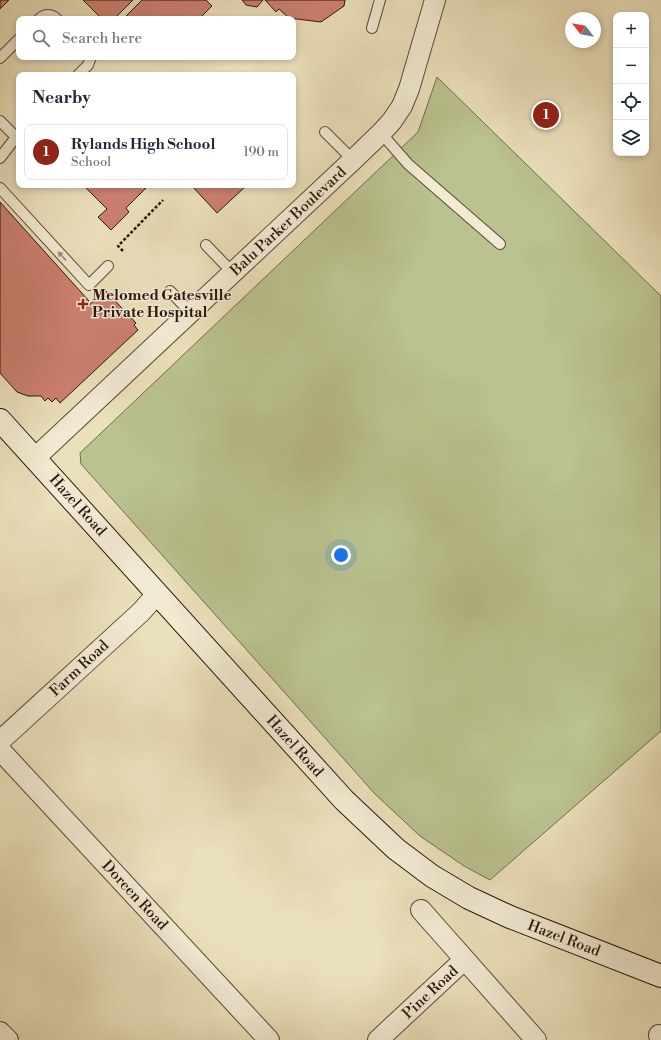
<!DOCTYPE html>
<html lang="en">
<head>
<meta charset="utf-8">
<style>
	body { margin:0; font-family:"Libre Bodoni",serif; background:#f2f2f3; color:#1f2937 }
	.controls { position:absolute; right:12px; top:12px; display:grid; overflow:hidden; border-radius:8px; box-shadow:0 2px 6px #0003 }
	.controls button { width:36px; height:36px; display:grid; place-items:center; padding:0; border:0; border-bottom:1px solid #e0e1e3; background:#fff; color:#1f2937; font:20px sans-serif }
	.compass { position:absolute; left:565px; top:12px; width:36px; height:36px; border-radius:50%; background:#fff; box-shadow:0 2px 6px #0003; rotate:301deg }
	.you { position:absolute; left:341px; top:555px; width:14px; height:14px; margin:-10px; border:3px solid #fff; border-radius:50%; background:#1a73e8; box-shadow:0 0 0 6px #1a73e833 }
	.badge { display:grid; place-items:center; width:26px; height:26px; border-radius:50%; background:#8f2418; color:#fff; font-size:13px; font-weight:700 }
	.pin { position:absolute; translate:-50% -50%; border:2px solid #fff; box-shadow:0 1px 4px #0006 }
	.list { margin:0; padding:0; list-style:none }
	h2 { display:flex; justify-content:space-between; align-items:center; height:52px; margin:0; padding:0 16px; font-size:17px }
	h2 small { font-size:13px; font-weight:400; color:#747a83 }
	.list li { display:grid; grid-template-columns:26px 1fr auto; gap:12px; align-items:center; box-sizing:border-box; height:56px; margin:0 8px 8px; padding:0 8px; border:1px solid #e0e1e3; border-radius:8px }
	.list b { display:block; font-size:15px; white-space:nowrap }
	.list p { margin:0; font-size:13px; white-space:nowrap; color:#747a83 }
	.list em { font-size:13px; font-style:normal; color:#747a83 }
	.icon { flex:none; width:22px; height:22px; fill:none; stroke:currentColor; stroke-width:2; stroke-linecap:round; stroke-linejoin:round }
	.map { position:relative; flex:none; width:661px; height:1040px; overflow:hidden }
	.search { position:absolute; background:#fff; box-shadow:0 2px 6px #0003; left:16px; top:16px; width:280px; height:44px; display:flex; align-items:center; gap:10px; box-sizing:border-box; padding:0 14px; border-radius:8px; color:#747a83; font-size:15px }
	.panel { position:absolute; background:#fff; box-shadow:0 2px 6px #0003; left:16px; top:72px; width:280px; height:116px; border-radius:8px }
	.map>svg:first-child { display:block }
	.green { fill:#bac28f; stroke:#726c4e }
	.building { fill:#cc8071; stroke:#2a170d }
	.lines { fill:none; stroke-linecap:round; stroke-linejoin:round }
	.lane-casing { stroke:#5a4939; stroke-width:12 }
	.street-casing { stroke:#5a4939; stroke-width:22 }
	.secondary-casing { stroke:#2a170d; stroke-width:24 }
	.path { stroke:#2a170d; stroke-width:2.5; stroke-dasharray:3 2; stroke-linecap:butt }
	.lane { stroke:#f2ebd3; stroke-width:10 }
	.street { stroke:#f2ebd3; stroke-width:20 }
	.secondary { stroke:#f2ebd3; stroke-width:22 }
	.oneway { fill:#988c7a }
	.poi-dot { fill:#8f2418; stroke:#f2ebd3; stroke-width:1.5 }
	.labels { text-anchor:middle; stroke-width:3; stroke-linejoin:round; paint-order:stroke }
	.street-label { font-size:15px; fill:#2a170d; stroke:#f2ebd3 }
	.poi-label { font-size:15px; font-weight:bold; fill:#2a170d; stroke:#f2ebd3; text-anchor:start }
</style>
</head>
<body>
<div class="map">
<svg width="661" height="1040" viewBox="0 0 661 1040">
	<rect width="100%" height="100%" fill="#ebe0bc"/>
	<filter id="stains"><feTurbulence type="fractalNoise" baseFrequency=".005" numOctaves="4"/><feColorMatrix values="0 0 0 0 .2 0 0 0 0 .09 0 0 0 0 .02 0 0 0 .5 -.17"/></filter>
	<radialGradient id="worn" r=".72"><stop offset=".6" stop-color="#630" stop-opacity="0"/><stop offset="1" stop-color="#630" stop-opacity=".3"/></radialGradient>
	<path class="green" d="M437 77 661 296V731L490 880 464 866 420 836 375 794 81 464 80 453 418 132Z"/>
	<path class="building" d="M0 0H9L0 9Z
		M83 0H133L114 19H102Z
		M142 0H206L212 6 199 19H127L125 17Z
		M242 0H263L257 7 246 5Z
		M265 0H345L344 6 321 22 289 18 279 9 276 12Z
		M83 185H149L126 208 129 212 111 230 98 217 107 209Z
		M191 185H247L217 213Z
		M0 202 89 301 85 305 87 307 105 290 136 323 134 325 138 330 60 403 56 398 52 402 48 398 45 401 41 396H28L17 392 0 373Z"/>
	<g class="lines">
		<g class="lane-casing">
			<path id="lane" d="M39 19C45 14 51 14 57 19
				M372 28 380 0
				M0 58 19 39
				M78 75 88 65 91 57
				M0 121 16 137 19 134
				M325 132 353 160
				M381 133 408 164 500 244
				M0 158 16 137
				M0 188 89 285 108 266
				M206 245 233 273
				M170 291 190 312"/>
		</g>
		<g class="street-casing">
			<path id="street" d="M35 458 353 160 381 133 392 121 402 106 409 89 435 0
				M0 741 141 612 157 594
				M0 750 269 1040
				M421 910 536 1040
				M0 1032 8 1040
				M659 1035 661 1037
				M378 1040 464 960"/>
		</g>
		<g class="secondary-casing">
			<path id="secondary" d="M0 420 344 800 396 849 432 876 469 898 510 917 661 976"/>
		</g>
		<path class="path" d="M123 251 118 246 163 200"/>
		<use href="#lane" class="lane"/>
		<use href="#street" class="street"/>
		<use href="#secondary" class="secondary"/>
	</g>
	<defs><path id="oneway-solid" d="M-6-.8H1V-3.2L6.5 0L1 3.2V.8H-6Z"/></defs>
	<use class="oneway" href="#oneway-solid" transform="translate(62 256) rotate(-133)"/>
	<path class="poi-dot" d="M81 298h4v4h4v4h-4v4h-4v-4h-4v-4h4z"/>
	<g class="labels">
		<g class="street-label">
			<text transform="translate(288 221) rotate(-43)" y="5">Balu Parker Boulevard</text>
			<text transform="translate(78 505) rotate(48)" y="5">Hazel Road</text>
			<text transform="translate(79 668) rotate(-43)" y="5">Farm Road</text>
			<text transform="translate(295 746) rotate(48)" y="5">Hazel Road</text>
			<text transform="translate(135 895) rotate(47)" y="5">Doreen Road</text>
			<text transform="translate(564 938) rotate(21)" y="5">Hazel Road</text>
			<text transform="translate(430 992) rotate(-43)" y="5">Pine Road</text>
		</g>
		<g class="poi-label">
			<text x="92" y="300">Melomed Gatesville<tspan x="92" dy="17">Private Hospital</tspan></text>
		</g>
	</g>
	<rect width="100%" height="100%" filter="url(#stains)"/>
	<rect width="100%" height="100%" fill="url(#worn)"/>
</svg>
<div class="controls">
<button>+</button>
<button>−</button>
<button><svg class="icon" aria-label="locate" viewBox="0 0 24 24"><circle cx="12" cy="12" r="6"/><path d="M12 2v4M12 18v4M2 12h4M18 12h4"/></svg></button>
<button><svg class="icon" aria-label="layers" viewBox="0 0 24 24"><path d="M12 4l9 5-9 5-9-5zM3 14l9 5 9-5"/></svg></button>
</div>
<svg class="compass" viewBox="-18 -18 36 36"><path d="M0-13l5 13h-10z" fill="#e53935"/><path d="M0 13l5-13h-10z" fill="#747a83"/></svg>
<div class="you"></div>
<div class="pin badge" style="left:546px;top:115px">1</div>
<div class="search"><svg class="icon" aria-label="search" viewBox="0 0 24 24"><circle cx="10" cy="10" r="6"/><path d="M15 15l6 6"/></svg>Search here</div>
<section class="panel">
<h2>Nearby<small></small></h2>
<ul class="list">
<li><span class="badge">1</span><div><b>Rylands High School</b><p>School</p></div><em>190 m</em></li>
</ul>
</section>
</div>
</body>
</html>
